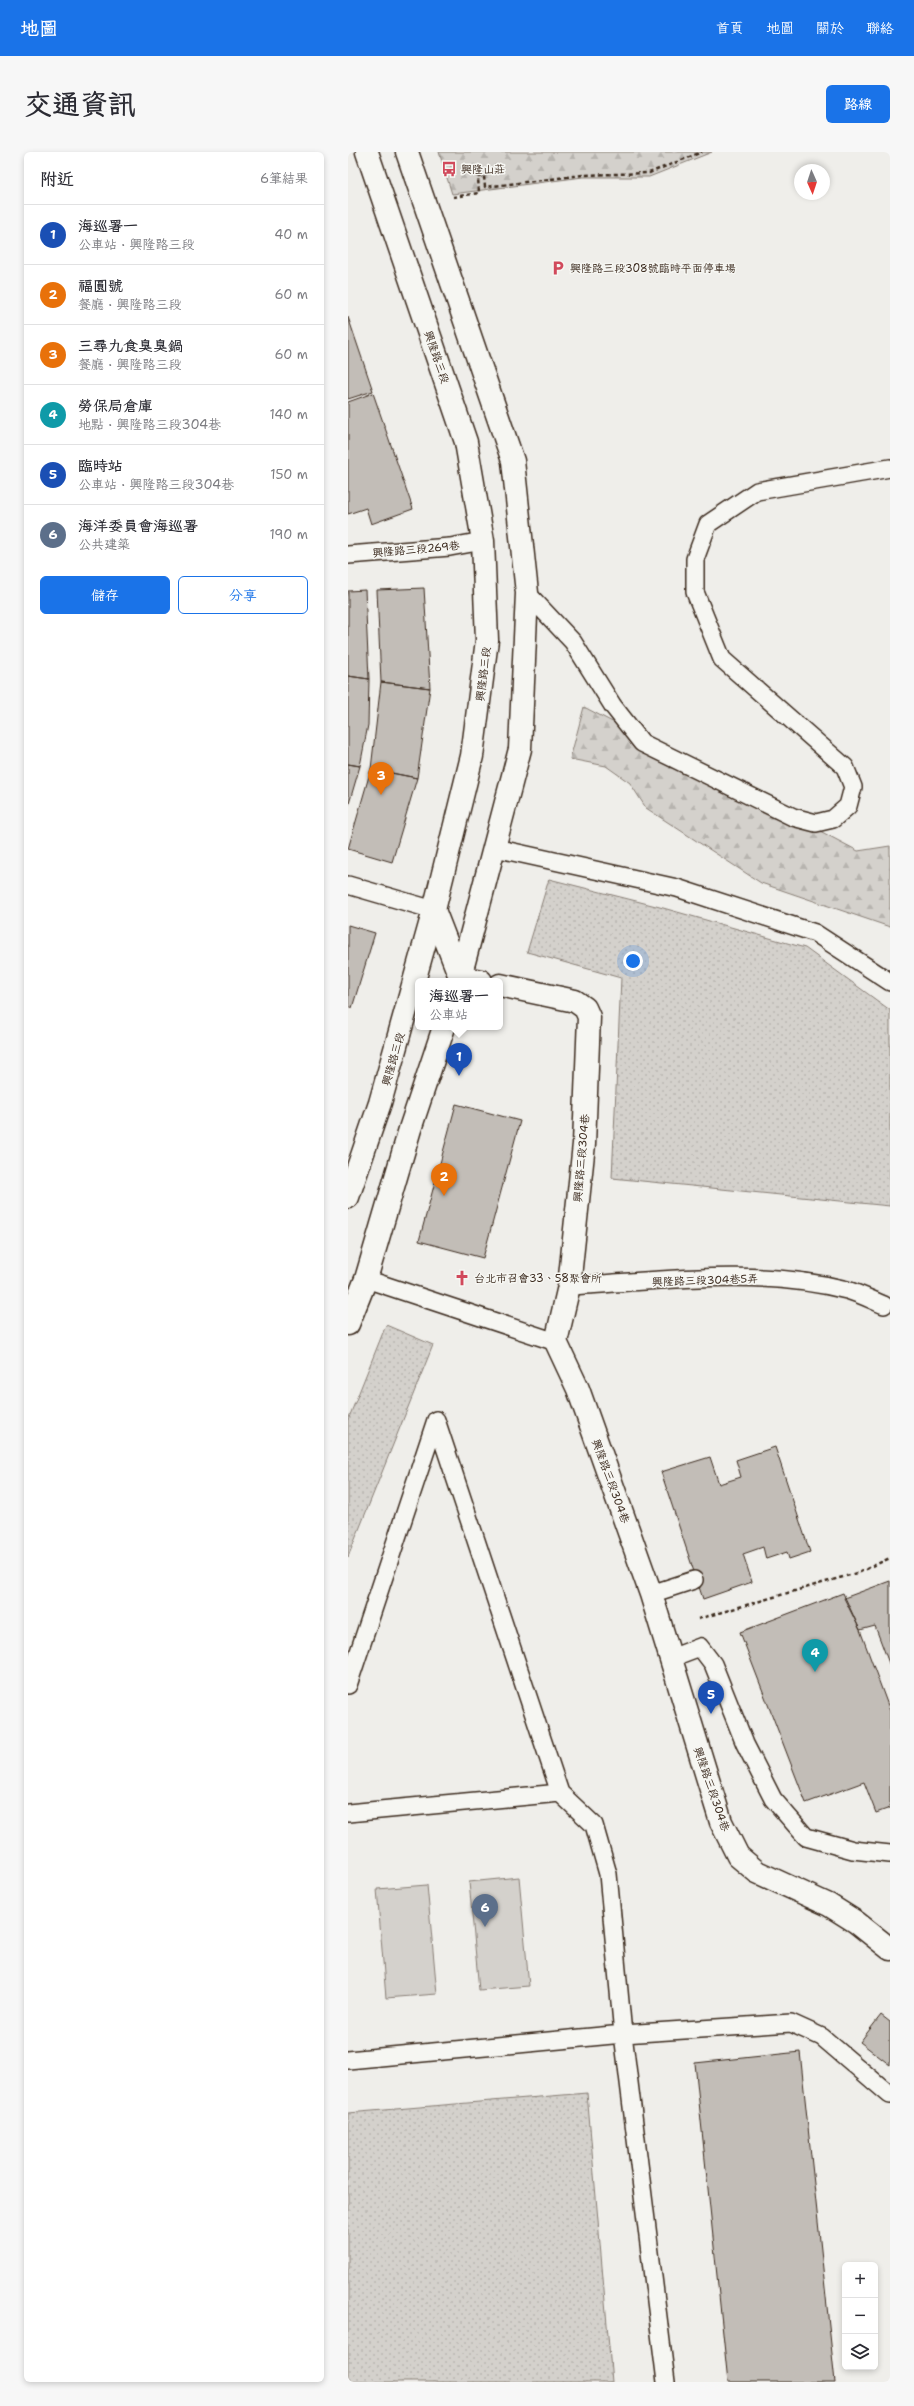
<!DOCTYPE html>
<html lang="zh-TW">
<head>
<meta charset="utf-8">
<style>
	body { margin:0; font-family:"Shantell Sans","LXGW WenKai TC",sans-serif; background:#f7f7f7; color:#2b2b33 }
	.controls { position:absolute; right:12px; bottom:12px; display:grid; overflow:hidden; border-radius:6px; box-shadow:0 2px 6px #0003 }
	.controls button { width:36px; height:36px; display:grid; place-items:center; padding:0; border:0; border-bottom:1px solid #e1e1e2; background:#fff; color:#2b2b33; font:20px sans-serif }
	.compass { position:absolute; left:446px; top:12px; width:36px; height:36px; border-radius:50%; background:#fff; box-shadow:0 2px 6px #0003; rotate:177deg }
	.you { position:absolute; left:285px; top:809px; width:14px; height:14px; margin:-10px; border:3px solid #fff; border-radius:50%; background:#1a73e8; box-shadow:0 0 0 6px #1a73e833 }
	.badge { display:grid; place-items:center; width:26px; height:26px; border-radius:50%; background:#1a73e8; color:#fff; font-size:13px; font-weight:700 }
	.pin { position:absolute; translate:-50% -33px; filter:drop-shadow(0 1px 2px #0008) }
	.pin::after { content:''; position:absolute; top:21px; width:14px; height:12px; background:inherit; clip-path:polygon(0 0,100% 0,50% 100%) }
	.popup { position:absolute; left:67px; top:826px; width:88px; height:52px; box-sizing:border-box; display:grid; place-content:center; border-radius:6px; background:#fff; filter:drop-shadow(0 1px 3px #0005); font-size:13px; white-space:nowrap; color:#7c7c81 }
	.popup b { font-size:15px; color:#2b2b33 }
	.popup::after { content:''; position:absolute; left:50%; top:100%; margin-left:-8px; border:8px solid transparent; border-top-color:#fff }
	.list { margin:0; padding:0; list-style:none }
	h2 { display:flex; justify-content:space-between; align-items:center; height:52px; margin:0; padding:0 16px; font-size:17px }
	h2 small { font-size:13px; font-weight:400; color:#7c7c81 }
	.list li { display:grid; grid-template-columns:26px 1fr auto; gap:12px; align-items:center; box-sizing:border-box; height:60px; padding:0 16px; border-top:1px solid #e1e1e2 }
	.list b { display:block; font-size:15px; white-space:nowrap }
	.list p { margin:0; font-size:13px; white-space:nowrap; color:#7c7c81 }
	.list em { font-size:13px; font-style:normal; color:#7c7c81 }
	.actions { display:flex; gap:8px; padding:12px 16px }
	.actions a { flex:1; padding:9px 0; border:1px solid #1a73e8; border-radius:6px; text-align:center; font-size:14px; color:#1a73e8 }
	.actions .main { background:#1a73e8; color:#fff }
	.icon { flex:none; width:22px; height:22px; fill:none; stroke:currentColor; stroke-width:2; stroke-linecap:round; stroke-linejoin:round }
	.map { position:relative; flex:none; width:542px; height:2230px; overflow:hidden; border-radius:6px }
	header { display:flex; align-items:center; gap:24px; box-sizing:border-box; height:56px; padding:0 20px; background:#1a73e8; color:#fff }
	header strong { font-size:19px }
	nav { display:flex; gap:22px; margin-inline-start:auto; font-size:14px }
	.intro { display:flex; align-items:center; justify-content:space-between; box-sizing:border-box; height:96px; padding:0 24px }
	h1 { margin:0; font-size:28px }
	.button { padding:10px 18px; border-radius:6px; background:#1a73e8; color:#fff; font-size:14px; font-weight:700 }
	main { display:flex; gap:24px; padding:0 24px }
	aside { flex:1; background:#fff; border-radius:6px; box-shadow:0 2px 6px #0003 }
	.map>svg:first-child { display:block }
	.green { fill:url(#green-dots); stroke:#887e75 }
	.forest { fill:url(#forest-firs); stroke:#887e75 }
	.pitch { fill:#d4d1cc; stroke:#887e75 }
	.building { fill:#c2bdb7; stroke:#3b2a1e }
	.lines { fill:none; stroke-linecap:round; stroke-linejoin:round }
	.service-casing { stroke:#3b2a1e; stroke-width:20 }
	.minor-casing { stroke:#3b2a1e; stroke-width:25 }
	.secondary-casing { stroke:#3b2a1e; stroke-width:25 }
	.path { stroke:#3b2a1e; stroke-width:2.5; stroke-dasharray:4 3; stroke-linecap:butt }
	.service { stroke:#f6f6f2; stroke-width:17 }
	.minor { stroke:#f6f6f2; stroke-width:22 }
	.secondary { stroke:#f6f6f2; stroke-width:22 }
	.labels { text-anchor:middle; stroke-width:3; stroke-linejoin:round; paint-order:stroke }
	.poi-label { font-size:11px; fill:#3b2a1e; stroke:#f6f6f2; text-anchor:start }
	.street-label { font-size:11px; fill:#3b2a1e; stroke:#f6f6f2 }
</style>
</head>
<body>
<header>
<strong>地圖</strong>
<nav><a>首頁</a><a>地圖</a><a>關於</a><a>聯絡</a></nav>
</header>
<div class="intro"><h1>交通資訊</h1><a class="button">路線</a></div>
<main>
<aside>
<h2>附近<small>6筆結果</small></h2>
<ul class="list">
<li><span class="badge" style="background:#1a4fb4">1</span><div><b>海巡署一</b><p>公車站 · 興隆路三段</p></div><em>40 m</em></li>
<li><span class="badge" style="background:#e8710a">2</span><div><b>福圓號</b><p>餐廳 · 興隆路三段</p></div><em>60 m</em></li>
<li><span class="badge" style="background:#e8710a">3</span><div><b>三尋九食臭臭鍋</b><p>餐廳 · 興隆路三段</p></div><em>60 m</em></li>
<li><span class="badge" style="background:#0f9aa8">4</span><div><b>勞保局倉庫</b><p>地點 · 興隆路三段304巷</p></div><em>140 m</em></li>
<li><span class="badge" style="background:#1a4fb4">5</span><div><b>臨時站</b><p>公車站 · 興隆路三段304巷</p></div><em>150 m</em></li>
<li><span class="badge" style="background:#5c6f8a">6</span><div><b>海洋委員會海巡署</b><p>公共建築</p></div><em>190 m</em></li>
</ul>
<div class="actions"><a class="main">儲存</a><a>分享</a></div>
</aside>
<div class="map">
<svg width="542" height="2230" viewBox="0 0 542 2230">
	<defs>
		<pattern id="green-dots" width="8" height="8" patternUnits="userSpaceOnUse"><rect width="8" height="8" fill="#d4d1cc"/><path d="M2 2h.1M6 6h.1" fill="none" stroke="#b7b4af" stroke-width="1.8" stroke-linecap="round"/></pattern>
		<pattern id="forest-firs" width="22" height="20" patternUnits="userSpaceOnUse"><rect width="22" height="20" fill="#d4d1cc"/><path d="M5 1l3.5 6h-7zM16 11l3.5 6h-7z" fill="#b7b4af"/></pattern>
	</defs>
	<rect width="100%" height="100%" fill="#efeeea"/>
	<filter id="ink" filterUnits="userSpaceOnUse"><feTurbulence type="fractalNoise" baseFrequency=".025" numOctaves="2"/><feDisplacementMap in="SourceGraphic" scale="8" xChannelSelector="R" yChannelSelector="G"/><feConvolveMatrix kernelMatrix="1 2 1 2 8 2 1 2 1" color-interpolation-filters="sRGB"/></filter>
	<g filter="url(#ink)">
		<path class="green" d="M201 727 308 754 457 796 542 858V1054L264 1026 273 826 179 800Z
			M38 1173 85 1193 0 1405V1268Z
			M239 1941 264 2230H0V1961Z"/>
		<path class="forest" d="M91 0H364L301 25H235L104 42Z
			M236 555 510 699 542 694V775L413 731 298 656 282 631 258 614 222 607Z"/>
		<path class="pitch" d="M171 1725 181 1834 131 1838 121 1730Z
			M79 1733 89 1842 38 1846 29 1737Z"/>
		<path class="building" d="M0 165 25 239 0 247Z
			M25 241 65 357 23 372 18 356 0 362V250Z
			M76 436 82 536 33 530 29 438Z
			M17 438 21 527 0 524V439Z
			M0 524 21 527 20 573 12 614 0 612Z
			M33 530 82 536 69 626 23 617Z
			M0 612 12 614 0 655Z
			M23 617 69 626 44 710 0 697Z
			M0 773 27 781 4 856 0 854Z
			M108 952 172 969 135 1106 71 1089Z
			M427 1295 462 1400 441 1407 439 1400 418 1407 415 1395 395 1402 404 1430 355 1447 313 1320 362 1305 371 1332 393 1325 388 1308Z
			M542 1429V1514L527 1474 512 1478 496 1446Z
			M495 1441 512 1478 542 1559V1656L528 1661 516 1630 458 1651 392 1480Z
			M533 1863 542 1870V1913L512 1890Z
			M452 1900 487 2230H380L347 1911Z"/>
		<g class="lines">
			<g class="service-casing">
				<path id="service" d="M0 403 102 395 135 389
					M179 441 225 490 265 554 294 591 445 665 468 671 485 667 500 654 505 635 497 615 374 507 347 440V407L360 372 409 339 542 316
					M147 696 329 736 467 781 542 830
					M0 733 86 758
					M18 1127 208 1190
					M221 1134C313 1129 409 1115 499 1138 512 1142 524 1148 536 1153
					M88 1268 212 1641 246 1673 260 1722 275 1882 318 2230
					M303 1442 346 1428
					M323 1506 352 1495 365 1512 397 1592 425 1647 458 1685 505 1698 542 1702
					M0 1533 88 1268
					M0 1661 212 1641
					M0 1908 275 1882 443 1871 474 1885 542 1943"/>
			</g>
			<g class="minor-casing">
				<path id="minor" d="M86 758 112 825 133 829
					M152 833 227 849 237 856 241 865 236 992 221 1134 208 1190 230 1237 303 1442 373 1670 390 1704 409 1720 481 1753 508 1770 542 1797"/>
			</g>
			<g class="secondary-casing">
				<path id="secondary" d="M59 0 165 309 179 441 172 597 111 829
					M0 1045 32 951 86 758 124 604 139 488 135 389 118 290 19 0
					M0 1172 18 1127 62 977 96 875"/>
			</g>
			<path class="path" d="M105 45 131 41 130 25 136 24 137 35 235 23 301 21 354 0
				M350 1467 512 1420 542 1406"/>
			<use href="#service" class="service"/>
			<use href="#minor" class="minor"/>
			<use href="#secondary" class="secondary"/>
		</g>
	</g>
	<defs>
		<g id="bus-bare" transform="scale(1.2)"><path d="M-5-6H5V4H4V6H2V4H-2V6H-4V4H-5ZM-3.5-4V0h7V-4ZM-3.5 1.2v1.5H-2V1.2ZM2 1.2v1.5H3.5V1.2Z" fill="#d1495b" stroke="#f6f6f2" stroke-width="2.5" paint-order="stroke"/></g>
		<g id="parking-bare" transform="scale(1.2)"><path d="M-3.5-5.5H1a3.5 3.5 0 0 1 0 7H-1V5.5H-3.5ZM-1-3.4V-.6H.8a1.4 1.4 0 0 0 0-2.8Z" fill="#d1495b" stroke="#f6f6f2" stroke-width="2.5" paint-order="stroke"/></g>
		<g id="church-bare" transform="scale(1.2)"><path d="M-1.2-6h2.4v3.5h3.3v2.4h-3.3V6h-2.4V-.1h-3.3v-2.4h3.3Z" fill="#d1495b" stroke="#f6f6f2" stroke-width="2.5" paint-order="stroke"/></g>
	</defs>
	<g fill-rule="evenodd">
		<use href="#bus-bare" x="101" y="17"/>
		<use href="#parking-bare" x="210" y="116"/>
		<use href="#church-bare" x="114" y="1126"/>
	</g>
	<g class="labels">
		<g class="poi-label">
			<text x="113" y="21">興隆山莊</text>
			<text x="222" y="120">興隆路三段308號臨時平面停車場</text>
			<text x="126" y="1130">台北市召會33、58聚會所</text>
		</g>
		<g class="street-label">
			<text transform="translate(89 205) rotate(71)" y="4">興隆路三段</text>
			<text transform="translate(68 397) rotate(-5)" y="4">興隆路三段269巷</text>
			<text transform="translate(135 522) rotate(-83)" y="4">興隆路三段</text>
			<text transform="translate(45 907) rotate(-74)" y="4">興隆路三段</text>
			<text transform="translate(233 1006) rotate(-85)" y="4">興隆路三段304巷</text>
			<text transform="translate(357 1128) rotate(-2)" y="4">興隆路三段304巷5弄</text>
			<text transform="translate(263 1329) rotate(70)" y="4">興隆路三段304巷</text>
			<text transform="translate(364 1637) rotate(71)" y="4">興隆路三段304巷</text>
		</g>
	</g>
</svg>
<div class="controls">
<button>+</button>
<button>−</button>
<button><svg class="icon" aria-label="layers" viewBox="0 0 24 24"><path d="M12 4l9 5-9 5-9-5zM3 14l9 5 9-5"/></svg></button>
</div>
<svg class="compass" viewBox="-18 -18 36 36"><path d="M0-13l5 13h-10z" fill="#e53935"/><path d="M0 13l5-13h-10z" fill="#7c7c81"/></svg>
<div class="you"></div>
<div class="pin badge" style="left:111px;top:924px;background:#1a4fb4">1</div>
<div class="popup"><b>海巡署一</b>公車站</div>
<div class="pin badge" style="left:96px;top:1044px;background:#e8710a">2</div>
<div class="pin badge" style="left:33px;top:643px;background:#e8710a">3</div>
<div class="pin badge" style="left:467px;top:1520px;background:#0f9aa8">4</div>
<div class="pin badge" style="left:363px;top:1562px;background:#1a4fb4">5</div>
<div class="pin badge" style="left:137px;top:1775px;background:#5c6f8a">6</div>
</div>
</main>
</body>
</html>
